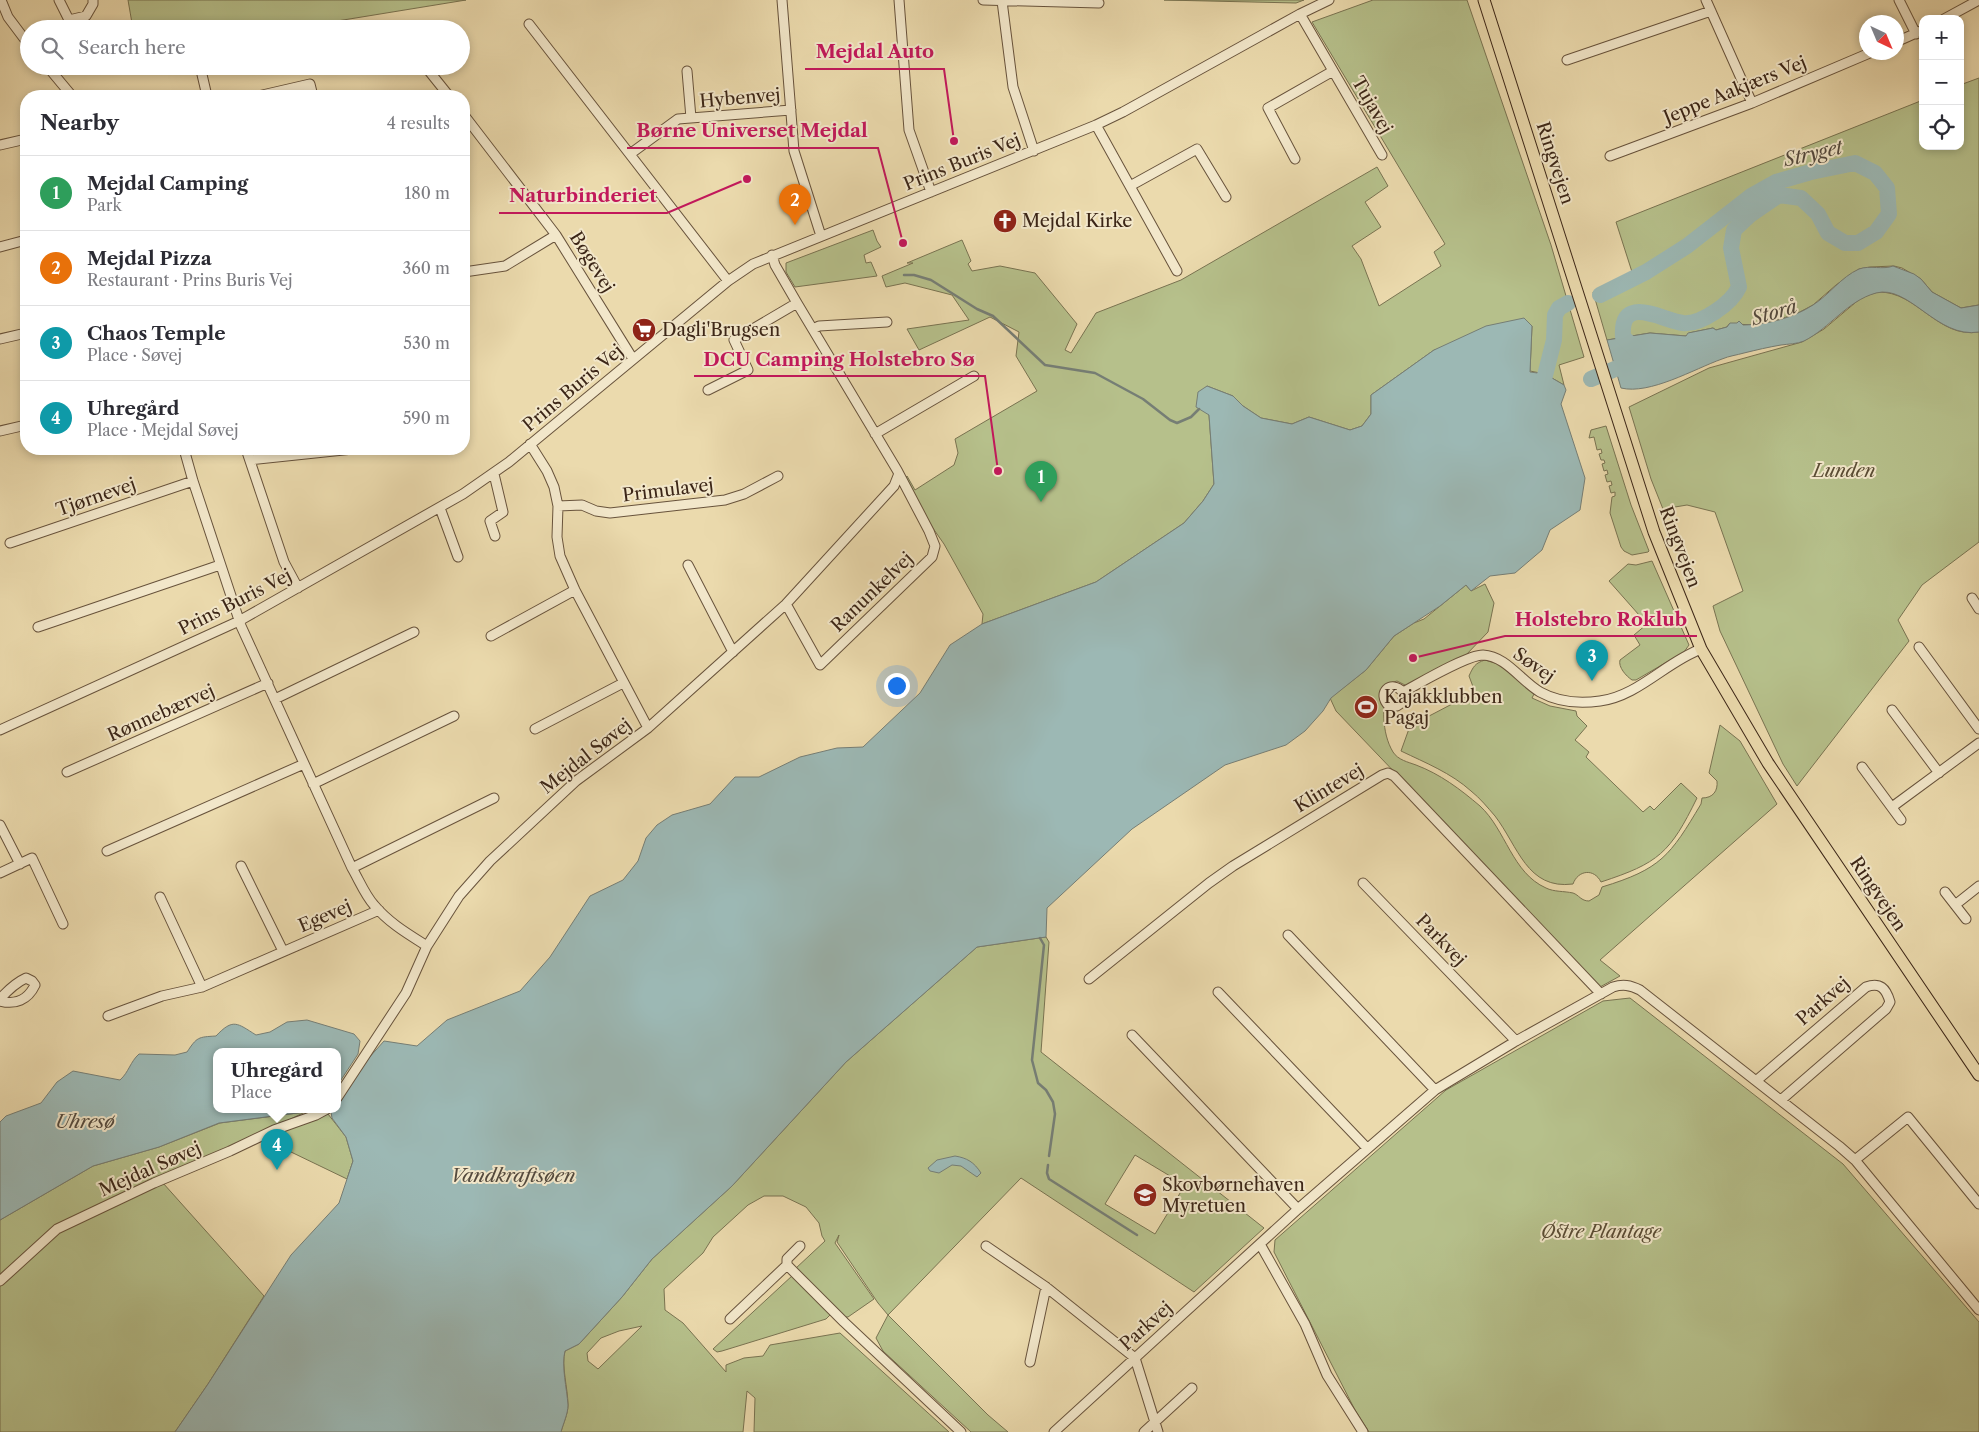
<!DOCTYPE html>
<html lang="en">
<head>
<meta charset="utf-8">
<style>
	body { margin:0; font-family:"Libre Caslon Text",serif; background:#f2f2f3; color:#2b2b33 }
	.controls { position:absolute; right:15px; top:15px; display:grid; overflow:hidden; border-radius:10px; box-shadow:0 2px 8px #0003 }
	.controls button { width:45px; height:45px; display:grid; place-items:center; padding:0; border:0; border-bottom:1px solid #e1e1e2; background:#fff; color:#2b2b33; font:25px sans-serif }
	.compass { position:absolute; left:1859px; top:15px; width:45px; height:45px; border-radius:50%; background:#fff; box-shadow:0 2px 8px #0003; rotate:136deg }
	.you { position:absolute; left:896px; top:685px; width:18px; height:18px; margin:-12px; border:4px solid #fff; border-radius:50%; background:#1a73e8; box-shadow:0 0 0 8px #1a73e833 }
	.badge { display:grid; place-items:center; width:32px; height:32px; border-radius:50%; background:#111827; color:#fff; font-size:16px; font-weight:700 }
	.pin { position:absolute; translate:-50% -41px; filter:drop-shadow(0 1px 2px #0008) }
	.pin::after { content:''; position:absolute; top:26px; width:18px; height:15px; background:inherit; clip-path:polygon(0 0,100% 0,50% 100%) }
	.popup { position:absolute; left:213px; top:1048px; width:128px; height:65px; box-sizing:border-box; display:grid; place-content:center; border-radius:10px; background:#fff; filter:drop-shadow(0 1px 4px #0005); font-size:16px; white-space:nowrap; color:#7c7c81 }
	.popup b { font-size:19px; color:#2b2b33 }
	.popup::after { content:''; position:absolute; left:50%; top:100%; margin-left:-10px; border:10px solid transparent; border-top-color:#fff }
	.list { margin:0; padding:0; list-style:none }
	h2 { display:flex; justify-content:space-between; align-items:center; height:65px; margin:0; padding:0 20px; font-size:21px }
	h2 small { font-size:16px; font-weight:400; color:#7c7c81 }
	.list li { display:grid; grid-template-columns:32px 1fr auto; gap:15px; align-items:center; box-sizing:border-box; height:75px; padding:0 20px; border-top:1px solid #e1e1e2 }
	.list b { display:block; font-size:19px; white-space:nowrap }
	.list p { margin:0; font-size:16px; white-space:nowrap; color:#7c7c81 }
	.list em { font-size:16px; font-style:normal; color:#7c7c81 }
	.icon { flex:none; width:28px; height:28px; fill:none; stroke:currentColor; stroke-width:2; stroke-linecap:round; stroke-linejoin:round }
	.map { position:relative; flex:none; width:1979px; height:1432px; overflow:hidden }
	.search { position:absolute; background:#fff; box-shadow:0 2px 8px #0003; left:20px; top:20px; width:450px; height:55px; display:flex; align-items:center; gap:12px; box-sizing:border-box; padding:0 18px; border-radius:28px; color:#7c7c81; font-size:19px }
	.panel { position:absolute; background:#fff; box-shadow:0 2px 8px #0003; left:20px; top:90px; width:450px; height:365px; border-radius:20px }
	.map>svg:first-child { display:block }
	.green { fill:#b6c08b; stroke:#797351; fill-rule:evenodd }
	.water { fill:#9cb8b4; stroke:#767e75 }
	.lines { fill:none; stroke-linecap:round; stroke-linejoin:round }
	.stream { stroke:#767e75; stroke-width:2.5 }
	.river { stroke:#9cb8b4; stroke-width:16 }
	.minor-casing { stroke:#68533c; stroke-width:11 }
	.major-casing { stroke:#3c2617; stroke-width:13 }
	.minor { stroke:#f2e7ca; stroke-width:9 }
	.major { stroke:#ebdaad; stroke-width:11 }
	.labels { text-anchor:middle; stroke-width:4; stroke-linejoin:round; paint-order:stroke }
	.street-label { font-size:18px; fill:#3c2617; stroke:#f2e7ca }
	.poi-label { font-size:18px; fill:#3c2617; stroke:#f2e7ca; text-anchor:start }
	.park-label { font-size:18px; font-style:italic; fill:#5a4c34; stroke:#f2e7ca }
	.water-label { font-size:19px; font-style:italic; fill:#544a3e; stroke:#f2e7ca }
	.leader { fill:none; stroke:#c2185b; stroke-width:2 }
	.callout-dot { fill:#c2185b; stroke:#f2e7ca; stroke-width:2 }
	.callout-label { font-size:19px; text-anchor:middle; font-weight:bold; fill:#c2185b; stroke:#f2e7ca; stroke-width:4; stroke-linejoin:round; paint-order:stroke }
</style>
</head>
<body>
<div class="map">
<svg width="1979" height="1432" viewBox="0 0 1979 1432">
	<rect width="100%" height="100%" fill="#ebdaad"/>
	<filter id="stains"><feTurbulence type="fractalNoise" baseFrequency=".004" numOctaves="4"/><feColorMatrix values="0 0 0 0 .2 0 0 0 0 .09 0 0 0 0 .02 0 0 0 .5 -.17"/></filter>
	<radialGradient id="worn" r=".72"><stop offset=".6" stop-color="#630" stop-opacity="0"/><stop offset="1" stop-color="#630" stop-opacity=".3"/></radialGradient>
	<path class="green" d="M128 0H466L288 29H133Z
		M1164 0H1304L1296 3Z
		M1373 0H1467L1551 245 1584 357 1559 365 1564 385 1545 374 1530 371 1532 326 1434 350 1371 395V414L1362 426 1350 430 1309 417 1292 424 1261 418 1243 406 1233 396 1207 386 1202 391 1204 410 1209 415 1214 484 1203 501 1184 523 1096 582 982 624 983 614 944 544 923 514 904 480 907 476 915 490 954 465 958 453 955 439 1037 391 1016 356 1019 332 990 317 919 350 907 329 969 320 952 295 905 283 886 287 882 276 913 263H907L962 240 971 261 968 264 972 271 1000 266 1035 273 1077 324 1065 350 1071 353 1096 313 1181 280 1377 167 1388 186 1365 202 1381 227 1352 246 1361 259 1379 306 1441 266 1434 252 1445 244 1312 22Z
		M1979 78V305L1961 308 1932 292 1921 279 1902 268 1894 266 1870 267 1859 269 1836 285 1813 305 1796 314 1761 325 1729 324 1727 327 1716 330 1713 328 1689 333 1686 336 1650 333 1607 340 1593 292 1633 275 1616 222 1923 100V146H1960V85Z
		M873 230 877 241 881 247 864 255 866 263 871 262 877 276 795 287 786 272V263Z
		M1878 292C1917 291 1938 339 1979 332V542L1922 585 1898 620 1909 641 1797 786 1783 764 1720 631 1713 606 1743 591 1715 512 1687 505 1663 509 1651 479 1629 407 1709 368 1802 342 1824 329 1862 297Z
		M1606 426 1631 505 1649 551 1648 552 1632 555 1624 551 1621 547 1610 513 1612 497 1615 496V492L1611 493 1609 486 1612 485 1611 481 1607 482 1605 475 1608 474 1607 470 1604 471 1602 464 1605 463 1604 460H1601L1599 454 1602 453 1601 449 1597 450 1594 437 1589 438 1591 430Z
		M1652 561 1689 645 1684 652 1636 680H1632C1626 676 1618 667 1620 660L1640 645 1634 635 1647 624 1609 581 1628 564 1636 565Z
		M1485 584 1494 603 1488 632 1465 656 1407 686 1397 681 1386 684C1383 706 1381 732 1393 752 1398 760 1408 762 1416 765 1440 774 1460 789 1480 806 1506 830 1512 873 1546 888 1554 892 1564 891 1573 893 1579 895 1581 901 1589 901L1599 895 1602 887C1661 869 1670 856 1701 804L1702 798C1713 798 1718 791 1717 781L1709 773 1720 725 1740 741 1777 804 1600 960 1620 976 1600 987 1336 711 1330 698 1366 670 1394 636 1414 623 1424 619 1466 585 1471 591Z
		M1485 660 1498 664 1535 692 1532 698 1550 706 1576 711 1577 716 1587 726 1575 740 1589 752 1586 757 1643 812 1650 806 1654 810 1681 783 1697 798C1670 853 1659 863 1601 882 1594 868 1578 870 1573 884 1527 890 1518 846 1495 816 1488 808 1480 798 1471 791 1451 773 1426 763 1401 751L1410 726 1475 692 1469 676C1473 667 1475 663 1485 660Z
		M1046 937 1049 942 1041 1052 1264 1228 1194 1292 1021 1178 888 1315 988 1415 1008 1432H971L883 1351 876 1338 888 1315 878 1303 837 1242 839 1235 835 1243 874 1299 848 1317H843L795 1269 825 1241 822 1236 819 1223 806 1207 783 1196H764L748 1205 713 1237 703 1253 664 1289 665 1310 683 1323 726 1372V1365L744 1358 763 1356 770 1345 840 1333 949 1432H754L755 1398 747 1391 743 1432H561C563 1424 568 1414 568 1405 568 1389 561 1365 565 1351L579 1344 622 1297 652 1259 732 1186 846 1062 977 947ZM1135 1155 1185 1185 1155 1234 1105 1204ZM642 1326 598 1369 588 1361 587 1353 601 1338 619 1331Z
		M1630 998 1843 1164 1979 1322V1432H1369L1355 1410 1274 1252 1275 1240 1446 1090 1603 1001Z
		M305 1112 232 1148 55 1225 0 1275V1220L93 1166 159 1147 220 1123Z
		M328 1114 346 1137 353 1161 347 1179 262 1138Z
		M163 1183 264 1296 208 1384 175 1432H0V1286L60 1231Z
		M793 1275 831 1314 826 1319 722 1351 717 1352 713 1349Z"/>
	<path class="water" d="M1893 266 1914 274 1921 279 1932 292 1961 308 1979 305V332C1937 339 1909 284 1876 293 1847 301 1830 328 1804 341 1797 344 1788 344 1781 345 1769 347 1756 350 1744 353 1737 355 1729 356 1722 359 1694 369 1650 395 1621 388L1607 340 1650 333 1686 336 1688 333 1713 328 1716 330 1727 327 1730 323H1737L1739 321 1743 325C1766 325 1793 318 1813 305 1829 295 1841 277 1859 269 1870 265 1883 270 1893 266Z
		M1524 318 1532 326 1530 372 1545 374 1564 385 1566 390 1561 404 1585 478 1580 510 1550 530 1542 550 1515 573 1490 576 1471 591 1466 585 1440 606 1394 636 1366 670 1331 698 1323 711 1305 731 1286 745 1225 765 1132 829 1047 908 1046 937 977 947 846 1062 732 1186 652 1259 622 1297 579 1344 565 1351C561 1365 567 1389 568 1405 568 1414 563 1424 561 1432H175L208 1384 291 1255 339 1203 353 1161 346 1137 332 1118 331 1112 334 1109H337V1105L367 1060 384 1041 417 1046 447 1020 520 991 550 957 590 896 623 880 638 861 646 838 657 825 672 815 710 804 735 777H759L800 757 837 748 863 747 920 693 950 645 982 624 1096 582 1184 523 1203 501 1214 484 1209 415 1196 407 1198 392 1207 386 1233 396 1243 406 1261 418 1292 424 1309 417 1350 430 1362 426 1371 414V395L1434 350 1486 326Z
		M307 1020 354 1034 360 1041 358 1054 337 1086V1051H217V1109H311L305 1112 219 1123 159 1147 93 1166 0 1220V1122L6 1116 41 1103 57 1082 73 1071 120 1080C129 1072 130 1062 139 1054L175 1055 187 1052C197 1037 198 1037 216 1036 233 1018 237 1023 256 1035L270 1032 287 1022Z
		M955 1156C967 1158 974 1162 981 1173L977 1177 961 1166 952 1165 939 1173 930 1171 928 1168 937 1160Z"/>
	<g class="lines">
		<path class="stream" d="M904 275H914L931 280 977 309 993 316 1045 365 1095 373 1143 399 1170 420 1177 423 1191 417 1199 409
			M1040 938 1044 945 1032 1060 1038 1083 1046 1090 1053 1102 1055 1114 1049 1156
			M1048 1165 1047 1173 1049 1179 1137 1235"/>
		<path class="river" d="M1600 295 1646 272 1687 246 1751 196 1776 182 1811 172 1855 163 1875 173 1887 188 1889 214 1876 232 1858 243H1845L1828 233 1818 214 1801 198 1779 195 1750 215 1734 230 1731 248 1739 287C1732 303 1701 325 1683 323 1661 320 1620 293 1623 337L1639 353
			M1591 379 1615 369 1636 366
			M1540 395 1554 340 1555 315 1559 308 1568 303"/>
		<g class="minor-casing">
			<path id="minor" d="M1 0 8 17 29 45
				M59 0 69 20 86 16 93 4V0
				M782 0 794 151 821 236
				M899 0 909 130 931 192
				M983 0 1099 3
				M1706 0 1752 103
				M1899 0 1916 34
				M1002 1 1013 87 1034 151
				M1300 14 1382 155
				M1944 19 1979 0
				M529 24 728 281
				M1896 42 1923 30
				M1567 60 1711 11
				M47 66 72 96
				M200 66 207 96
				M425 66 449 96
				M687 71 691 118
				M258 96 310 84 313 96
				M464 115 556 235 633 359
				M1096 125 1177 271
				M0 145 26 139
				M630 154 678 119 791 110
				M1610 156 1752 103 1872 52
				M1295 159 1268 108 1333 71
				M1130 186 1197 149 1226 197
				M0 247 26 240
				M772 255 775 265 797 303 897 470 929 531 935 546 932 557 820 665 786 604
				M464 272 505 266 556 235
				M813 329 819 326 887 322
				M0 339 26 333
				M708 390 748 370 734 340 797 303
				M0 431 26 425
				M875 434 974 376
				M530 444 547 471 554 487 558 506 557 537 560 556 575 590 648 728
				M184 449 193 481 241 626 352 868C359 880 365 895 374 905 389 923 408 934 427 946
				M246 449 284 562 298 588
				M250 460 353 449
				M494 474 503 512 490 521 495 536
				M558 506 582 505 596 511 610 513 725 500 744 494 778 476
				M440 508 458 557
				M10 543 193 481
				M688 565 733 652
				M1972 598 1979 609
				M38 627 220 565
				M491 636 575 590
				M1919 647 1979 729
				M1403 692V702L1397 706H1389C1376 693 1391 679 1403 692 1420 683 1467 655 1483 655 1506 656 1521 681 1540 692 1558 702 1579 704 1600 701 1638 696 1666 662 1701 649
				M275 699 414 632
				M1892 710 1939 773
				M535 729 623 683
				M0 730 239 621 463 494 509 462 728 281 753 264 1096 125 1123 112 1300 14 1329 0
				M1862 767 1901 820
				M67 772 268 683
				M313 784 454 716
				M1892 807 1979 743
				M0 825 20 864
				M107 851 304 764
				M241 866 283 951
				M352 868 494 798
				M0 873 32 858 63 924
				M1363 883 1516 1041
				M1945 892 1966 919
				M160 897 202 987
				M1955 905 1979 886
				M1288 935 1435 1090
				M1089 979 1209 883 1233 866 1382 775 1388 773 1394 776 1601 994
				M1218 992 1367 1148
				M0 999C8 990 15 983 26 978L32 981 35 985C28 1000 15 1005 0 1001
				M108 1016 162 996 202 987 379 910
				M1132 1035 1298 1209
				M1756 1081 1866 987C1880 982 1886 988 1890 1002L1886 1009 1781 1100
				M337 1098 406 993 427 946 459 896 490 861 576 781 648 728 786 604 894 486 898 476
				M1855 1160 1908 1117 1979 1204
				M1260 1244 1305 1324 1327 1375 1363 1432
				M986 1246 1046 1287 1135 1358 1158 1432
				M787 1265 844 1322 961 1432
				M0 1281 57 1229 154 1183 230 1151 274 1130 316 1115 327 1109
				M730 1319 787 1265V1259L800 1246
				M1030 1362 1046 1287
				M1054 1432 1298 1209 1435 1090 1516 1041 1613 987C1623 984 1630 985 1640 990L1839 1146 1855 1160 1979 1310
				M1144 1432 1192 1388"/>
		</g>
		<g class="major-casing">
			<path id="major" d="M1484 0 1654 532 1701 649 1768 763 1979 1075"/>
		</g>
		<use href="#minor" class="minor"/>
		<use href="#major" class="major"/>
	</g>
	<defs>
		<g id="church-disc" transform="scale(1.25)"><circle r="9.5" fill="#8f2418" stroke="#f2e7ca"/><path d="M-1.2-6h2.4v3.5h3.3v2.4h-3.3V6h-2.4V-.1h-3.3v-2.4h3.3Z" fill="#fff"/></g>
		<g id="supermarket-disc" transform="scale(1.25)"><circle r="9.5" fill="#8f2418" stroke="#f2e7ca"/><path d="M-6-5.5h2.5l.6 2H6L4.5 2H-2.5L-4.4-4H-6ZM-1.5 3.2a1.3 1.3 0 1 0 .1 0ZM3 3.2a1.3 1.3 0 1 0 .1 0Z" fill="#fff"/></g>
		<g id="stadium-disc" transform="scale(1.25)"><circle r="9.5" fill="#8f2418" stroke="#f2e7ca"/><path d="M0-5a6.5 5 0 1 0 0 10a6.5 5 0 1 0 0-10ZM-3.5-1.8h7v3.6h-7Z" fill="#fff"/></g>
		<g id="school-disc" transform="scale(1.25)"><circle r="9.5" fill="#8f2418" stroke="#f2e7ca"/><path d="M0-5L7-2L0 1L-7-2ZM-4 1L0 2.5L4 1V4Q0 6-4 4Z" fill="#fff"/></g>
	</defs>
	<g fill-rule="evenodd">
		<use href="#church-disc" x="1005" y="221"/>
		<use href="#supermarket-disc" x="644" y="330"/>
		<use href="#stadium-disc" x="1366" y="707"/>
		<use href="#school-disc" x="1145" y="1195"/>
	</g>
	<g class="labels">
		<g class="street-label">
			<text transform="translate(1735 90) rotate(-22)" y="6">Jeppe Aakjærs Vej</text>
			<text transform="translate(740 98) rotate(-5)" y="6">Hybenvej</text>
			<text transform="translate(1372 105) rotate(60)" y="6">Tujavej</text>
			<text transform="translate(962 162) rotate(-22)" y="6">Prins Buris Vej</text>
			<text transform="translate(1555 163) rotate(72)" y="6">Ringvejen</text>
			<text transform="translate(592 262) rotate(58)" y="6">Bøgevej</text>
			<text transform="translate(573 388) rotate(-40)" y="6">Prins Buris Vej</text>
			<text transform="translate(668 490) rotate(-7)" y="6">Primulavej</text>
			<text transform="translate(96 497) rotate(-19)" y="6">Tjørnevej</text>
			<text transform="translate(1680 547) rotate(69)" y="6">Ringvejen</text>
			<text transform="translate(872 592) rotate(-44)" y="6">Ranunkelvej</text>
			<text transform="translate(235 602) rotate(-27)" y="6">Prins Buris Vej</text>
			<text transform="translate(1534 665) rotate(35)" y="6">Søvej</text>
			<text transform="translate(161 713) rotate(-24)" y="6">Rønnebærvej</text>
			<text transform="translate(586 756) rotate(-38)" y="6">Mejdal Søvej</text>
			<text transform="translate(1329 788) rotate(-31)" y="6">Klintevej</text>
			<text transform="translate(1878 894) rotate(56)" y="6">Ringvejen</text>
			<text transform="translate(325 916) rotate(-23)" y="6">Egevej</text>
			<text transform="translate(1441 940) rotate(46)" y="6">Parkvej</text>
			<text transform="translate(1823 1001) rotate(-41)" y="6">Parkvej</text>
			<text transform="translate(150 1169) rotate(-24)" y="6">Mejdal Søvej</text>
			<text transform="translate(1146 1326) rotate(-42)" y="6">Parkvej</text>
		</g>
		<g class="poi-label">
			<text x="1022" y="227">Mejdal Kirke</text>
			<text x="662" y="336">Dagli'Brugsen</text>
			<text x="1384" y="703">Kajakklubben<tspan x="1384" dy="21">Pagaj</tspan></text>
			<text x="1162" y="1191">Skovbørnehaven<tspan x="1162" dy="21">Myretuen</tspan></text>
		</g>
		<g class="park-label">
			<text x="1844" y="477">Lunden</text>
			<text x="1601" y="1238">Østre Plantage</text>
		</g>
		<g class="water-label">
			<text transform="translate(1813 153) rotate(-13)" y="7">Stryget</text>
			<text transform="translate(1774 312) rotate(-17)" y="7">Storå</text>
			<text x="85" y="1128">Uhresø</text>
			<text x="513" y="1182">Vandkraftsøen</text>
		</g>
	</g>
	<path class="leader" d="M954 141L944 69H805M903 243L878 148H627M747 179L667 213H499M998 471L985 376H694M1413 658L1505 636H1697"/>
	<g class="callout-dot">
		<circle cx="954" cy="141" r="5"/>
		<circle cx="903" cy="243" r="5"/>
		<circle cx="747" cy="179" r="5"/>
		<circle cx="998" cy="471" r="5"/>
		<circle cx="1413" cy="658" r="5"/>
	</g>
	<g class="callout-label">
		<text x="875" y="58">Mejdal Auto</text>
		<text x="752" y="137">Børne Universet Mejdal</text>
		<text x="583" y="202">Naturbinderiet</text>
		<text x="839" y="366">DCU Camping Holstebro Sø</text>
		<text x="1601" y="626">Holstebro Roklub</text>
	</g>
	<rect width="100%" height="100%" filter="url(#stains)"/>
	<rect width="100%" height="100%" fill="url(#worn)"/>
</svg>
<div class="controls">
<button>+</button>
<button>−</button>
<button><svg class="icon" aria-label="locate" viewBox="0 0 24 24"><circle cx="12" cy="12" r="6"/><path d="M12 2v4M12 18v4M2 12h4M18 12h4"/></svg></button>
</div>
<svg class="compass" viewBox="-18 -18 36 36"><path d="M0-13l5 13h-10z" fill="#e53935"/><path d="M0 13l5-13h-10z" fill="#7c7c81"/></svg>
<div class="you"></div>
<div class="pin badge" style="left:1041px;top:502px;background:#2e9e5b">1</div>
<div class="pin badge" style="left:795px;top:225px;background:#e8710a">2</div>
<div class="pin badge" style="left:1592px;top:681px;background:#0f9aa8">3</div>
<div class="pin badge" style="left:277px;top:1170px;background:#0f9aa8">4</div>
<div class="popup"><b>Uhregård</b>Place</div>
<div class="search"><svg class="icon" aria-label="search" viewBox="0 0 24 24"><circle cx="10" cy="10" r="6"/><path d="M15 15l6 6"/></svg>Search here</div>
<section class="panel">
<h2>Nearby<small>4 results</small></h2>
<ul class="list">
<li><span class="badge" style="background:#2e9e5b">1</span><div><b>Mejdal Camping</b><p>Park</p></div><em>180 m</em></li>
<li><span class="badge" style="background:#e8710a">2</span><div><b>Mejdal Pizza</b><p>Restaurant · Prins Buris Vej</p></div><em>360 m</em></li>
<li><span class="badge" style="background:#0f9aa8">3</span><div><b>Chaos Temple</b><p>Place · Søvej</p></div><em>530 m</em></li>
<li><span class="badge" style="background:#0f9aa8">4</span><div><b>Uhregård</b><p>Place · Mejdal Søvej</p></div><em>590 m</em></li>
</ul>
</section>
</div>
</body>
</html>
